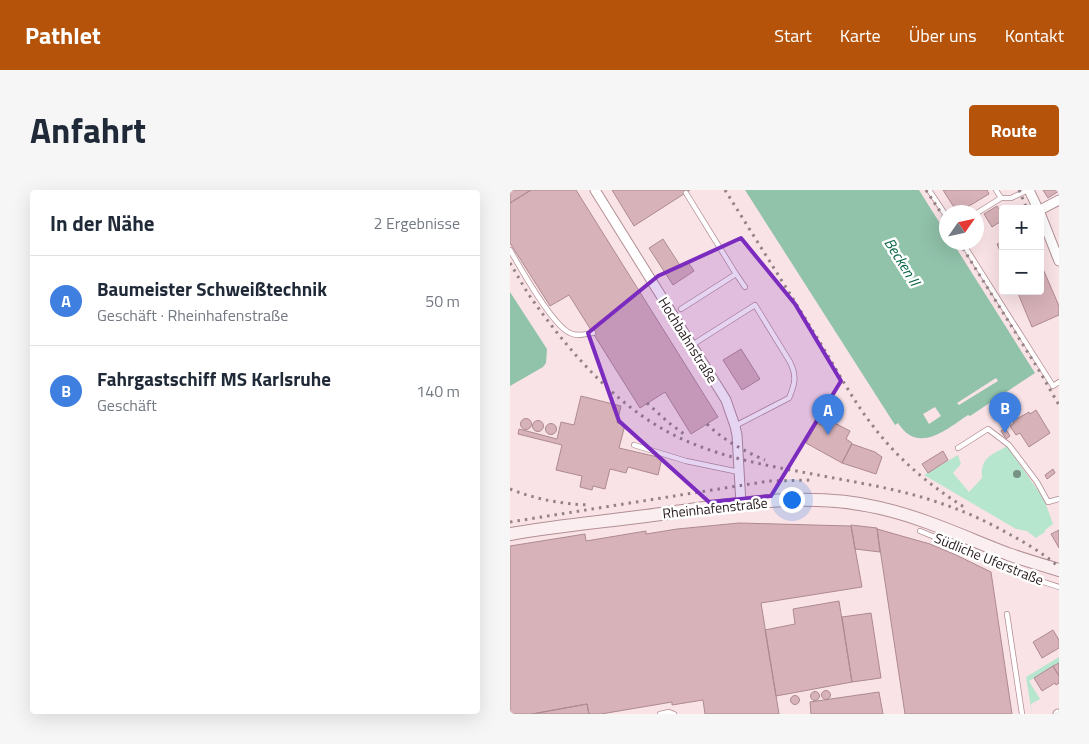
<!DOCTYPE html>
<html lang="de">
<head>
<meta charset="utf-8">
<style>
	body { margin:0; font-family:"Titillium Web",sans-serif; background:#f6f6f7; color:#1f2937 }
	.controls { position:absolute; right:15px; top:15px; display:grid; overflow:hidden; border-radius:5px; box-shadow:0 5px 20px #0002 }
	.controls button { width:45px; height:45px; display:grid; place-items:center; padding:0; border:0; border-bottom:1px solid #e0e1e3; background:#fff; color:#1f2937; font:25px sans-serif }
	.compass { position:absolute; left:429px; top:15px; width:45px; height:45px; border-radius:50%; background:#fff; box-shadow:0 5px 20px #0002; rotate:56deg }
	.you { position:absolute; left:281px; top:309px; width:18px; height:18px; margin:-12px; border:4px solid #fff; border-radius:50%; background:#1a73e8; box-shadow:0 0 0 8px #1a73e833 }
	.badge { display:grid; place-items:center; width:32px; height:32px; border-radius:50%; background:#b45309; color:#fff; font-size:16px; font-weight:700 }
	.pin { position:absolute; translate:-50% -41px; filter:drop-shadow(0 1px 2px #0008) }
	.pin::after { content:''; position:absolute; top:26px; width:18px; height:15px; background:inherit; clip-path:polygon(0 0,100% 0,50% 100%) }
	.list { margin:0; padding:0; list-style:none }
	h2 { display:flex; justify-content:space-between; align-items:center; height:65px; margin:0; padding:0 20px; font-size:21px }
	h2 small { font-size:16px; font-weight:400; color:#747a83 }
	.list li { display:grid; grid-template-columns:32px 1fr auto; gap:15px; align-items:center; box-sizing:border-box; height:90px; padding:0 20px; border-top:1px solid #e0e1e3 }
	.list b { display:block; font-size:19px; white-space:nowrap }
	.list p { margin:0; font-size:16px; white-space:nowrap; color:#747a83 }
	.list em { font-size:16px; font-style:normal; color:#747a83 }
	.map { position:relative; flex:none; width:549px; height:524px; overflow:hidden; border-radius:5px }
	header { display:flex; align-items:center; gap:30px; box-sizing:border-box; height:70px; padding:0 25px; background:#b45309; color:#fff }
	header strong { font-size:24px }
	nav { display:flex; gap:28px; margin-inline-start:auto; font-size:18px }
	.intro { display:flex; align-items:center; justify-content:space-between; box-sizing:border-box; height:120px; padding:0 30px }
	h1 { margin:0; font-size:35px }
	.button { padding:12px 22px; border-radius:5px; background:#b45309; color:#fff; font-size:18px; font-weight:700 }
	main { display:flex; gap:30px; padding:0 30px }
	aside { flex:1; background:#fff; border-radius:5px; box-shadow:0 5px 20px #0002 }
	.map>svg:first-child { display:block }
	.green { fill:#b7e6ce }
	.water { fill:#91c2aa }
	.pier { fill:#fae3e6 }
	.building { fill:#d7b2b8; stroke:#ad8a90 }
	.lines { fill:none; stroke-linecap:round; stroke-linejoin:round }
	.service-casing { stroke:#b28f94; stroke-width:6 }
	.minor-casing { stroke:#b28f94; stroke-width:11 }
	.secondary-casing { stroke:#b28f94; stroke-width:14 }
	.service { stroke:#fff; stroke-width:4.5 }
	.minor { stroke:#fff; stroke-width:9 }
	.secondary { stroke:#fbeef0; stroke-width:12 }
	.rail { stroke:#948285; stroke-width:3; stroke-dasharray:2.5 5; stroke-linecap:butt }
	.tree { fill:#789185 }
	.marked { fill:#7b2cbf; fill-opacity:0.2; stroke:#7b2cbf; stroke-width:4; stroke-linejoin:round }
	.labels { text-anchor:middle; stroke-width:5; stroke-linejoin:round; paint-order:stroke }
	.street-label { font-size:14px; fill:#271a1c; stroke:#fff }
	.water-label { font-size:15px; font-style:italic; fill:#0b6445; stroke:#fff }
</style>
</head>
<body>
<header>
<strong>Pathlet</strong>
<nav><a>Start</a><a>Karte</a><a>Über uns</a><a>Kontakt</a></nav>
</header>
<div class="intro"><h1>Anfahrt</h1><a class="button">Route</a></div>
<main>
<aside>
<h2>In der Nähe<small>2 Ergebnisse</small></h2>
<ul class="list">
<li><span class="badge" style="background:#3f7fe0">A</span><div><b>Baumeister Schweißtechnik</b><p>Geschäft · Rheinhafenstraße</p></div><em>50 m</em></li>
<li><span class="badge" style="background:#3f7fe0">B</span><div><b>Fahrgastschiff MS Karlsruhe</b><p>Geschäft</p></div><em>140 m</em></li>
</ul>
</aside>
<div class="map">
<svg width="549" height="524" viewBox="0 0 549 524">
	<rect width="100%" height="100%" fill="#fae3e6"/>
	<path class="green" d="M497 256 534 309 543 334 535 340V342L526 348 517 341 506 339 414 285 448 265 451 274 443 283 459 302 472 288C470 267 482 265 497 256Z
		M549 467V473L519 491 530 509 521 514 522 524 516 487Z"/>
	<path class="water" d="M235 0H409L436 43 437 52 443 53 525 183 460 226 458 225C437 239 408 265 388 233L385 235Z
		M0 102 37 159 36 173 33 177 0 196Z"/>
	<path class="pier" d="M486 188 488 191 449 215 447 213Z
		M425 217 431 226 419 234 413 224Z"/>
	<path class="building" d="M0 0H21L0 13Z
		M21 0H66L208 227 181 244 155 202 130 218 59 105 40 116 0 53V13Z
		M102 0H180L124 36Z
		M433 0H477L479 4 449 22H447Z
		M533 0H549V1L538 8Z
		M487 16 493 25V30L482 37 474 24Z
		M153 49 171 77 178 72 184 81 163 95 139 58Z
		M493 52V68L487 54Z
		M530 72 549 116V125L522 137 507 101H530Z
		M231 159 250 189 232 200 213 170Z
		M71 206 111 216 107 233 115 235 109 258 152 268 148 285 118 277 116 283 100 279 95 299 83 296 82 300 70 297 72 286 46 280 52 255 8 244 9 239 47 249 51 232 64 235Z
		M526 220 540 243 519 257 510 243 506 245 500 236 504 233 503 231 519 222 520 224Z
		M10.5 234a5.5 5.5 0 1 1 11 0a5.5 5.5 0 1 1-11 0Z
		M317 229 340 241 336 249 342 253 332 273 296 253 307 233 314 236Z
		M22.5 236a5.5 5.5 0 1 1 11 0a5.5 5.5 0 1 1-11 0Z
		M35.5 239a5.5 5.5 0 1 1 11 0a5.5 5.5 0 1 1-11 0Z
		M495 238 500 246 496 249 491 241Z
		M342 254 365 262 372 267 366 284 332 273Z
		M433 261 438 270 418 283 412 274Z
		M543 279 545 283 537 289 535 285Z
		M229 333 341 336 352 397 251 413 269 524H195L193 510 162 515V512L91 524H79L77 514 22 524H0V356L75 344 76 351 136 341V344L167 339Z
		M341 335 367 338 370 362 345 359Z
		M367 339 420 354 446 365 481 382 502 524H395Z
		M549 340V358L541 344Z
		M329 411 342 492 266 506 255 440 285 434 283 419Z
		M361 423 371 488 342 492 332 427Z
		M543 440 549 450V458L532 468 523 452Z
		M549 473V486L543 476Z
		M543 476 549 486V493L546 495 545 493 532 501 524 488Z
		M311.5 505a4.5 4.5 0 1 1 9 0a4.5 4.5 0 1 1-9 0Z
		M300.5 506a4.5 4.5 0 1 1 9 0a4.5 4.5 0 1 1-9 0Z
		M369 502 373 524H301L300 512Z
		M280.5 510a4.5 4.5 0 1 1 9 0a4.5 4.5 0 1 1-9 0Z
		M77 514 79 524H22Z"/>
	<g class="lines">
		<g class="service-casing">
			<path id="service" d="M419 0 437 27
				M486 0 491 8
				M176 3 226 84
				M467 23 491 8H501L518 0
				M452 52 543 196 549 192
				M0 60C11 79 42 135 60 143 67 147 75 144 83 143
				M171 119 226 84 235 97
				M182 155 245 115 280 172C287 186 285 194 279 208L225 236
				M124 255 176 271 229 282
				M448 258 478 239 499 255 527 292 538 312 549 309
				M410 341 439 353 479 371 521 388 549 397
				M497 424 512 524
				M150 524 159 522 164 524"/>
		</g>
		<g class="minor-casing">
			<path id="minor" d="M85 0 216 210 225 236 227 245 231 314
				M519 0 528 19
				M530 20 549 10
				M530 23 549 71
				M548 524H549"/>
		</g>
		<g class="secondary-casing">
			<path id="secondary" d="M0 344C45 336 90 332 136 326 210 316 295 300 370 318 414 328 456 348 498 364 515 370 532 375 549 380"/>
		</g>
		<use href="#service" class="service"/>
		<use href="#minor" class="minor"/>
		<use href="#secondary" class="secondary"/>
		<path class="rail" d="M215 0C245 48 276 97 306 146 325 176 341 208 363 236 388 269 419 295 454 317
			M416 0 437 32
			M509 0 517 19
			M449 52 530 182 549 215
			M530 54 532 58
			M0 73C8 86 15 100 24 112 56 157 98 206 146 235 194 265 253 275 308 285 349 293 390 299 430 313 454 321 476 331 499 344 516 353 534 364 549 377
			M137 213 159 233 174 244
			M197 234C213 250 234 261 255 270
			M0 299C25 309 51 314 79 315
			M0 332 259 291 303 290"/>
	</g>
	<circle class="tree" cx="507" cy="284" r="4"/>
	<path class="marked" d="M231 48 285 114 331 191 261 306 199 312 109 231 78 143 148 86Z"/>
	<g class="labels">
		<g class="street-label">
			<text transform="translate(178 150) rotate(58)" y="5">Hochbahnstraße</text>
			<text transform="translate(205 318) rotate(-6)" y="5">Rheinhafenstraße</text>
			<text transform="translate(479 369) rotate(22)" y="5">Südliche Uferstraße</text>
		</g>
		<g class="water-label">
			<text transform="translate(392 72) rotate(58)" y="5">Becken II</text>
		</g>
	</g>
</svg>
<div class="controls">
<button>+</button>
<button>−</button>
</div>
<svg class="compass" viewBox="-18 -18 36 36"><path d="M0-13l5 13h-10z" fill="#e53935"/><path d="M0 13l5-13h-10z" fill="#747a83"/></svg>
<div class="you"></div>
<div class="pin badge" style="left:318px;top:245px;background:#3f7fe0">A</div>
<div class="pin badge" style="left:495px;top:243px;background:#3f7fe0">B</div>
</div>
</main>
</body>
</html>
